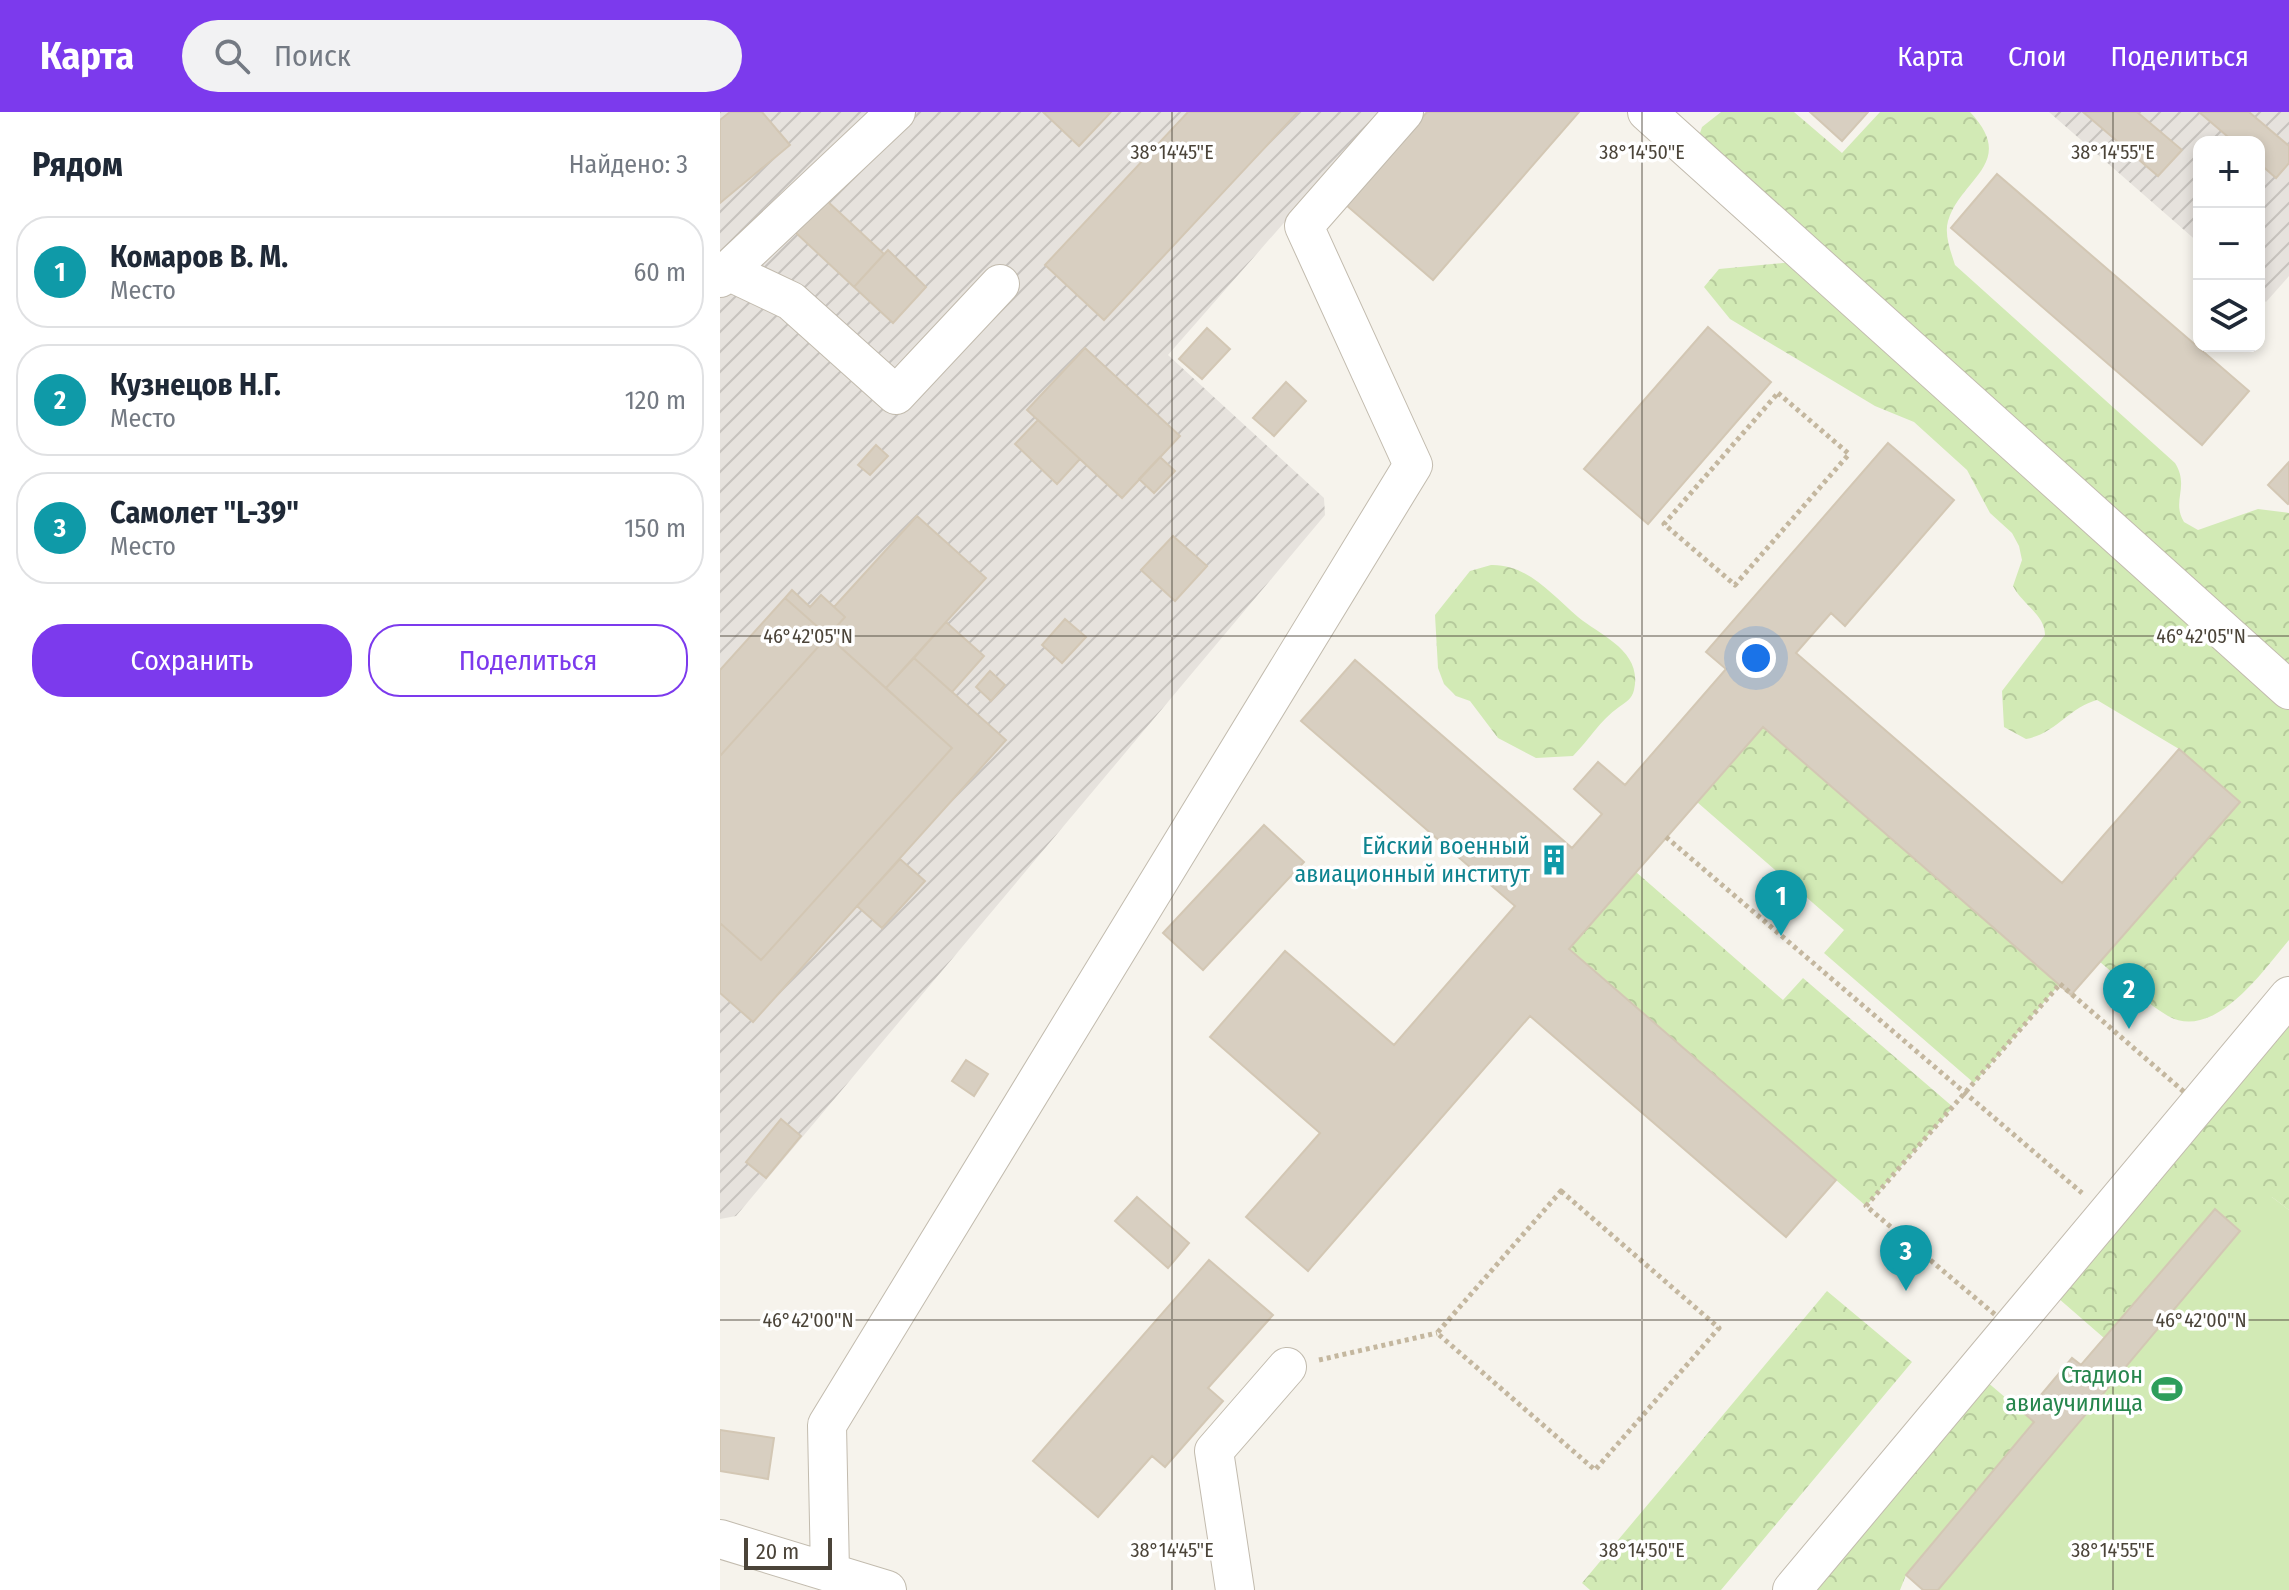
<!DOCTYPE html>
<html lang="ru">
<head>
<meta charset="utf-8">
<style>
	body { margin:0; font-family:"Fira Sans Condensed",sans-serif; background:#f2f2f3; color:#1f2937 }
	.controls { position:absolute; right:24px; top:24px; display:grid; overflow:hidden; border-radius:16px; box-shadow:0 4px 12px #0003 }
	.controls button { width:72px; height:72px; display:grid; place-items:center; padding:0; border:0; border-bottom:2px solid #e0e1e3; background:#fff; color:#1f2937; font:40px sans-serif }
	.scale { position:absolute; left:24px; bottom:20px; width:88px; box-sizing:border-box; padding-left:8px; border:4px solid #4b4439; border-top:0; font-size:22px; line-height:28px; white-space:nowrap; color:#4b4439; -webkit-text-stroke:6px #fff; paint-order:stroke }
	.you { position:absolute; left:1036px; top:546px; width:28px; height:28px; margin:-20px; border:6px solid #fff; border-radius:50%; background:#1a73e8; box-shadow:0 0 0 12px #1a73e833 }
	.badge { display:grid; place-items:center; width:52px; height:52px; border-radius:50%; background:#7c3aed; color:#fff; font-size:26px; font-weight:700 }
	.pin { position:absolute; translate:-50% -66px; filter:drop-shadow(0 2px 4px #0008) }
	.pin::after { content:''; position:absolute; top:42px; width:28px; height:24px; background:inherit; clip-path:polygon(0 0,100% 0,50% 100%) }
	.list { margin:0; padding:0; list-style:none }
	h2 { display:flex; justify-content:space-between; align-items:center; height:104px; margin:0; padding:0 32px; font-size:34px }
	h2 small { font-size:26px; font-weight:400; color:#747a83 }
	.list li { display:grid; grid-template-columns:52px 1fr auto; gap:24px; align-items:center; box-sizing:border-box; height:112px; margin:0 16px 16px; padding:0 16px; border:2px solid #e0e1e3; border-radius:32px }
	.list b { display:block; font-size:30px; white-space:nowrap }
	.list p { margin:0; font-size:26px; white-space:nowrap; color:#747a83 }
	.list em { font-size:26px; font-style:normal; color:#747a83 }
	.actions { display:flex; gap:16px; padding:24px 32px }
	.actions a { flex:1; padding:18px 0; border:2px solid #7c3aed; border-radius:32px; text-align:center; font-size:28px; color:#7c3aed }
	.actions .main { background:#7c3aed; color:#fff }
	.icon { flex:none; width:44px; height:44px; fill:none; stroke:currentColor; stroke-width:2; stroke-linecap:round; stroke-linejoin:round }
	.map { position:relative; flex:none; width:1569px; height:1478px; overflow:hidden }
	header { display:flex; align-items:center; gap:48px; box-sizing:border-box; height:112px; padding:0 40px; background:#7c3aed; color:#fff }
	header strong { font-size:38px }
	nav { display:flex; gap:44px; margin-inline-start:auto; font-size:28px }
	.search { width:560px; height:72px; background:#f2f2f3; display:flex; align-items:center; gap:20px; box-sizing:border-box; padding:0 28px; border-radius:44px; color:#747a83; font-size:30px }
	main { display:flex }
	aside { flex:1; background:#fff }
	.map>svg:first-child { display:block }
	.industrial { fill:url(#industrial-furrows) }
	.green { fill:#d2eab5 }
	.forest { fill:url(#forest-crowns) }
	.building { fill:#d8cfc1; stroke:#d3c7b4; stroke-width:2 }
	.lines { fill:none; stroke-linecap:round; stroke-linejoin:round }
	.minor-casing { stroke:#c2bbae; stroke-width:40 }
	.path { stroke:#c4b79f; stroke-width:5; stroke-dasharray:4 4; stroke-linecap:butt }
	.minor { stroke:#fff; stroke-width:38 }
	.ticks { fill:none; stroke:#4b4439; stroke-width:2; stroke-opacity:0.45 }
	.labels { text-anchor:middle; stroke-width:7; stroke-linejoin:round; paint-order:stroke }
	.culture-label { font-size:24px; fill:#0d838f; stroke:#fff; text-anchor:end }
	.leisure-label { font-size:24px; fill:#27864d; stroke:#fff; text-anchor:end }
	.ticks-label { font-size:20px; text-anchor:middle; fill:#4b4439; stroke:#fff; stroke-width:7; stroke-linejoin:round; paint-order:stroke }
</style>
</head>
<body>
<header>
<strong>Карта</strong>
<div class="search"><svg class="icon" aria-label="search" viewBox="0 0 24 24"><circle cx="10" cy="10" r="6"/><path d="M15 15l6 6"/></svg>Поиск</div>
<nav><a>Карта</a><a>Слои</a><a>Поделиться</a></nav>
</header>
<main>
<aside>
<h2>Рядом<small>Найдено: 3</small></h2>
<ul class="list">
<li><span class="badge" style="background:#0f9aa8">1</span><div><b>Комаров В. М.</b><p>Место</p></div><em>60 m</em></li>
<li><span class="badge" style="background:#0f9aa8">2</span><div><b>Кузнецов Н.Г.</b><p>Место</p></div><em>120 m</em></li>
<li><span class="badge" style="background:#0f9aa8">3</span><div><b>Самолет &quot;L-39&quot;</b><p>Место</p></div><em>150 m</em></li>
</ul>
<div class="actions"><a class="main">Сохранить</a><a>Поделиться</a></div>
</aside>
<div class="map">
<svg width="1569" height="1478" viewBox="0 0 1569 1478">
	<defs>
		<pattern id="industrial-furrows" width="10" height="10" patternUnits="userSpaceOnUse" patternTransform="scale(2)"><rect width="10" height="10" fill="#e6e2dd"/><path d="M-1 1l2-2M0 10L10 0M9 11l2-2" fill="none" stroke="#c7c3be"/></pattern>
		<pattern id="forest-crowns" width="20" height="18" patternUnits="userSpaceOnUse" patternTransform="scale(2)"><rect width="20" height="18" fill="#d2eab5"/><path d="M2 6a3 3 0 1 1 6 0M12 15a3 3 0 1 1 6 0" fill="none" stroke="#b6ca9c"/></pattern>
	</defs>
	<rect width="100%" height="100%" fill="#f6f3ec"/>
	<path class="industrial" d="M0 0H661L448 243 604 386 605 403 16 1104 0 1107Z
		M1329 0H1569V164L1546 190 1539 184V30H1479V131Z"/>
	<path class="green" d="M1552 1085 1569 1098V1478H1203L1186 1463 1313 1310 1305 1302 1352 1246 1361 1252 1495 1097Z"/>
	<path class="forest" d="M1001 0H1074L1122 41 1160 0H1250C1298 51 1241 66 1228 109 1224 123 1231 140 1235 153L1455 351C1470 375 1451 389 1464 410L1478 418 1538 397 1569 401V828C1544 857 1495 930 1448 904 1424 890 1401 867 1380 850L1519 689 1459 637 1377 588C1350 595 1335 622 1306 627L1284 615 1282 579 1325 523C1325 503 1302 492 1293 474L1302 448 1299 434 1292 421 1270 401 1247 358 1194 310 1155 294 1010 207 984 175 999 157 1073 150 978 27 982 15Z
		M771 453C808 452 832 483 858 505 881 524 923 539 914 578 912 587 906 590 899 595 880 608 869 628 853 644L816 646 778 626 750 589 736 584 724 572 718 556 715 503 750 459Z
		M1043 615 1340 872 1254 971 1104 841 1124 818 977 690Z
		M916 760 1063 888 1083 866 1233 995 1146 1094 849 837Z
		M1569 910V1098L1552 1085 1520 1119 1495 1098 1384 1226 1338 1186Z
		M1107 1179 1192 1250 1001 1478H870L862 1471Z
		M1266 1269 1314 1310 1186 1463 1180 1478H1093Z"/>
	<path class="building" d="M10 0H42L70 33 0 91V8Z
		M323 0H391L359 34Z
		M468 0H578L384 208 325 153Z
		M707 0H859L713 168 626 93Z
		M1090 0H1148L1122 29Z
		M1363 0H1417L1462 38 1438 64Z
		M1479 0H1529L1569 34V51L1556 66 1539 51V30H1514Z
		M1277 62 1529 279 1482 333 1231 116Z
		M105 87 164 142 134 175 75 120Z
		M168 138 206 175 173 211 134 175Z
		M988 215 1051 270 928 412 864 357Z
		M487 216 510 237 482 267 459 247Z
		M365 236 460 324 402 386 307 298Z
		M566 270 586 289 554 324 533 306Z
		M318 308 360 347 337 372 295 332Z
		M1168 331 1234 388 1125 514 1111 501 1076 541 1342 771 1459 637 1520 690 1351 883 1043 615 849 837 1116 1068 1066 1125 810 904 588 1159 526 1105 600 1021 490 925 565 839 674 933 795 794 581 609 635 548 852 736 882 702 854 677 878 650 905 673 1006 557 986 540Z
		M156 333 168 344 150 363 138 353Z
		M440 345 455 359 434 381 419 367Z
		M1569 350V391L1568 392 1548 373Z
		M197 404 266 466 166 576 108 524 125 505 114 495Z
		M453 424 487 454 455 489 421 458Z
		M72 478 90 495 101 483 125 505 108 524 65 486Z
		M65 486 108 524 0 644V558Z
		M345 507 366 525 342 551 322 533Z
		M226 510 264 544 232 580 194 546Z
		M108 524 232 636 41 848 0 811V644Z
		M194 546 286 628 33 910 0 881V811L41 848 232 636 166 576Z
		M270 559 285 573 271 589 256 575Z
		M544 713 584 750 483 858 443 821Z
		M180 747 205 769 162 816 137 794Z
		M246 948 268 962 254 984 232 969Z
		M61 1007 81 1024 46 1066 26 1050Z
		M417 1085 469 1131 448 1156 395 1109Z
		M1495 1097 1520 1119 1218 1478H1203L1186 1463 1314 1310 1305 1302 1352 1246 1361 1253Z
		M489 1148 553 1203 488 1276 503 1289 445 1355 432 1344 378 1405 313 1349Z
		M0 1318 54 1326 48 1367 0 1359Z"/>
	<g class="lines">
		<g class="minor-casing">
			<path id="minor" d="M927 0 1569 578
				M10 160 71 189 176 283 280 172
				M0 166 176 0
				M0 1427 167 1478
				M110 1460 107 1313 693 353 584 114 684 0
				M515 1478 494 1339 567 1255
				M1072 1478 1569 884"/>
		</g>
		<path class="path" d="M1058 281 1129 342 1015 473 944 412Z
			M946 725 1362 1081
			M1340 872 1478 992 1291 1216 1146 1094Z
			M841 1079 999 1216 875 1358 717 1221Z
			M599 1248 717 1221"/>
		<use href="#minor" class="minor"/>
	</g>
	<path class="ticks" d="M452 0V1478M922 0V1478M1393 0V1478M0 524H1569M0 1208H1569"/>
	<defs>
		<g id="building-bare" transform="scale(2.4)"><path d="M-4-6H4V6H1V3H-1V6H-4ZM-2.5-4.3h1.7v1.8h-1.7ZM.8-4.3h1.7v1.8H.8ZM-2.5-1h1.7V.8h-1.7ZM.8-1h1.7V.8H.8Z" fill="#0f9aa8" stroke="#fff" stroke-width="2.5" paint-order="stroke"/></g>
		<g id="stadium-bare" transform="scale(2.4)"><path d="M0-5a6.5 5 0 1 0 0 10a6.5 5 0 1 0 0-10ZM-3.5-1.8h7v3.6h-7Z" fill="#2e9e5b" stroke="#fff" stroke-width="2.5" paint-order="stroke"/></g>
	</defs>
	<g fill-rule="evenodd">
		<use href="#building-bare" x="834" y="748"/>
		<use href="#stadium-bare" x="1447" y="1277"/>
	</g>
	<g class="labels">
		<g class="culture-label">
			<text x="810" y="742">Ейский военный<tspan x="810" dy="28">авиационный институт</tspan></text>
		</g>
		<g class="leisure-label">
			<text x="1423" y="1271">Стадион<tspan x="1423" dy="28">авиаучилища</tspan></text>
		</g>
	</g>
	<g class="ticks-label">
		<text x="452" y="47">38°14'45"E</text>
		<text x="922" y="47">38°14'50"E</text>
		<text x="1393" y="47">38°14'55"E</text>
		<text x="88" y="531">46°42'05"N</text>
		<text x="1481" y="531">46°42'05"N</text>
		<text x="88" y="1215">46°42'00"N</text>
		<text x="1481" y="1215">46°42'00"N</text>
		<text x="452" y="1445">38°14'45"E</text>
		<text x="922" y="1445">38°14'50"E</text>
		<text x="1393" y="1445">38°14'55"E</text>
	</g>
</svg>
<div class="controls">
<button>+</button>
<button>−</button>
<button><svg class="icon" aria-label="layers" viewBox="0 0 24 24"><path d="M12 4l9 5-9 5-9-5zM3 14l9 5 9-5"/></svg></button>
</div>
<div class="scale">20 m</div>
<div class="you"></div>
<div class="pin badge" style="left:1061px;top:824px;background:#0f9aa8">1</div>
<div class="pin badge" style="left:1409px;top:917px;background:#0f9aa8">2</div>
<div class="pin badge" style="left:1186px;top:1179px;background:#0f9aa8">3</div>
</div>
</main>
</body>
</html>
